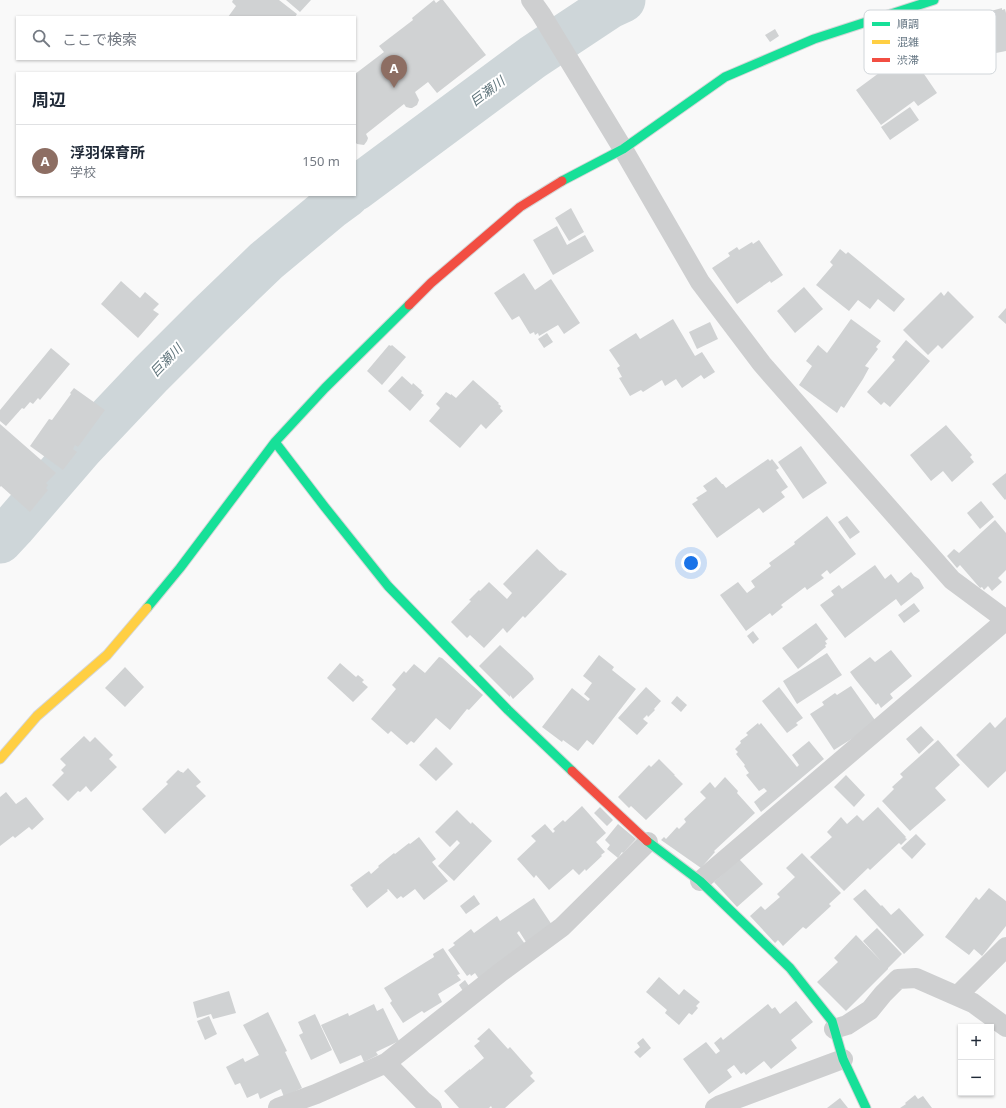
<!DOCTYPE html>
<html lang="ja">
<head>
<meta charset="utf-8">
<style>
	body { margin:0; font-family:"Noto Sans","Noto Sans JP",sans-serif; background:#f6f6f7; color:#1f2937 }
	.controls { position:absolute; right:12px; bottom:12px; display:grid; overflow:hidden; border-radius:0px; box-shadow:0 1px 3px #0004 }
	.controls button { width:36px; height:36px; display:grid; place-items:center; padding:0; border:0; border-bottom:1px solid #e0e1e3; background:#fff; color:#1f2937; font:20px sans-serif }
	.you { position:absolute; left:691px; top:563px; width:14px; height:14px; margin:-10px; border:3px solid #fff; border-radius:50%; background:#1a73e8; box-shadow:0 0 0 6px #1a73e833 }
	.badge { display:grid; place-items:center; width:26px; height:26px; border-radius:50%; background:#56606c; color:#fff; font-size:13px; font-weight:700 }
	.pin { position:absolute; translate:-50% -33px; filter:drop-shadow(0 1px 2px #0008) }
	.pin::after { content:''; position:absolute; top:21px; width:14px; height:12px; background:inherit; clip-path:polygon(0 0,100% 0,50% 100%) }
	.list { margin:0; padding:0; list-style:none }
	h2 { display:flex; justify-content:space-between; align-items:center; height:52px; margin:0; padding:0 16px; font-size:17px }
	h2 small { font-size:13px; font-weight:400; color:#747a83 }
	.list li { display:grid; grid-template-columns:26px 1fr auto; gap:12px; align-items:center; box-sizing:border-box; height:72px; padding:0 16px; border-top:1px solid #e0e1e3 }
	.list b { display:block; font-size:15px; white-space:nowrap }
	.list p { margin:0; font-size:13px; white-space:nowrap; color:#747a83 }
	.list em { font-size:13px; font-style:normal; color:#747a83 }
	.icon { flex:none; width:22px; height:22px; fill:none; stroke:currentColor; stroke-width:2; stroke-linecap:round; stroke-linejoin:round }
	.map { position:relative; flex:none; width:1006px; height:1108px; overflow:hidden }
	.search { position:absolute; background:#fff; box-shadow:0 1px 3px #0004; left:16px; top:16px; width:340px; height:44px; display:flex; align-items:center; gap:10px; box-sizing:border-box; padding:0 14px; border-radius:0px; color:#747a83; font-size:15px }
	.panel { position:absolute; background:#fff; box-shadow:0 1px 3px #0004; left:16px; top:72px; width:340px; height:124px; border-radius:0px }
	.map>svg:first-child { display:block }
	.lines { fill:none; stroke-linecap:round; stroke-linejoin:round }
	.river { stroke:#ced6d9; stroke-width:45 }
	.building { fill:#d0d2d3 }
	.fast-casing { stroke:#d5d6d7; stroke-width:11 }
	.slow-casing { stroke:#d5d6d7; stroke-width:11 }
	.jam-casing { stroke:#d5d6d7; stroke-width:11 }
	.street { stroke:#cecfd0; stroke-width:20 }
	.fast { stroke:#16e098; stroke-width:9 }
	.slow { stroke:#ffcf43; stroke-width:9 }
	.jam { stroke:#f24e42; stroke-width:9 }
	.labels { text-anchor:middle; stroke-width:4; stroke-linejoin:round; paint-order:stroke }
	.water-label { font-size:13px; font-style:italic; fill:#60757c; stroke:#fff }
	.key { fill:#fff; stroke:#d1d6da; stroke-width:1 }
	.key-label { font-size:11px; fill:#657683 }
</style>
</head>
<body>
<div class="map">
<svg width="1006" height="1108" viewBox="0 0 1006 1108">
	<rect width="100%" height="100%" fill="#f9f9f9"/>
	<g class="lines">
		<path class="river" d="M355 189 533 57 610 6 623 0
			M0 541 13 527 81 448 151 374 209 316 266 261 332 206 347 195"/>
	</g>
	<path class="building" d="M233 0H279L297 14 295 17H228L236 6 232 2Z
		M286 0H311L300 12Z
		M434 0 436 3 440 0H443L486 55 437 93 428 82 415 92 419 100 417 105 412 108H410L406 107 404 104 366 134 368 138 367 141 364 145 357 144 355 142V74L384 52 379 46 413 20 412 18Z
		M1002 8V10L1005 9 1006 13V51L981 56 977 44 980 43 972 16Z
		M775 29 779 36 770 42 765 35Z
		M911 55 937 93 918 106 914 101 881 125 856 90 879 73 875 67 891 56 898 65Z
		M910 107 919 120 890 140 881 127Z
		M571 208 584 232 569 241 555 218Z
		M557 226 567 245 585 235 594 251 553 275 533 240Z
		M759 240 783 275 771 283 770 281 737 304 712 268 730 256 728 253 737 247 739 250 752 242 753 244Z
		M840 249 846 254 848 252 905 299 894 312 878 299 870 309 858 300 849 311 816 285 833 265 830 262Z
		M524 273 535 290 551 279 580 323 564 334 558 325 539 336 538 333 535 335 534 332 530 334 519 316 512 320 494 293Z
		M121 281 140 298 145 292 159 304 153 310 159 314 138 338 101 304Z
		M804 287 823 309 795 333 777 311Z
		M948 291 974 317 942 349 938 345 928 355 903 330 941 292 944 296Z
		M1006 308V324L998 317Z
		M673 319 695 356 702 352 715 372 704 379 701 375 682 388 676 379 665 386 662 380 643 392 641 390 630 396 619 378 622 377 617 368 620 366 609 350 636 333 640 339Z
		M851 319 881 341 876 347 878 349 865 366 869 368 863 379 844 408 841 406 837 413 799 385 812 366 806 361 818 345 827 353Z
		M710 322 718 339 697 349 689 332Z
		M547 333 553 342 544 348 538 339Z
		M906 340 930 361 890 407 884 402 881 405 867 392 895 360 892 357Z
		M389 345 391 346 392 345 406 357 382 385 367 371Z
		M51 348 70 364 40 400 38 398 33 404 30 402 24 409 22 408 6 426 0 421V410Z
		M402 376 412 385 413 383 422 391 421 393 424 395 410 411 388 391Z
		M473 380 499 403 498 404 501 406 500 408 503 411 486 429 481 424 460 448 429 421 440 408 436 404 446 392 451 395V394L456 398Z
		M74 388 105 410 78 447 75 445 73 449 77 452 63 470 30 446 49 419 52 420 71 394 70 393Z
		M0 424 56 473 46 483 48 485 46 488 48 490 30 512 1 486 0 487Z
		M946 425 972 455 970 457 974 462 952 482 943 471 931 481 910 455Z
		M801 446 827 483 803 499 778 462Z
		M768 459 770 461 772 459 779 468 776 470 788 487 781 492 785 497 763 513 759 508 717 538 692 504 698 500 696 498 707 491 703 486 716 477 722 484H723L726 488Z
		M1006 473V499L1005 500 992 484Z
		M981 501 994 517 980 529 967 513Z
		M827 516 856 554 830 574 827 570 821 575 824 578 807 590 805 587 781 605 783 607 772 616 770 613 746 631 720 595 738 582 747 593 755 587 751 581 771 566 769 563 795 544 794 542Z
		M847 516 860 532 850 539 838 522Z
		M995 520 1006 533V570L998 578 1002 582 992 591 988 586 984 590 982 587 980 588 960 565 957 568 947 556 954 549 959 553Z
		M537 549 560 571 561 570 567 574 525 618 523 616 507 633 503 628 484 648 470 635 467 638 451 622 471 601 469 600 479 590 480 591 489 582 507 599 512 593 503 584Z
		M875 565 885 579 891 574 898 583 911 572 914 576 919 579 924 588 901 606 896 599 845 638 820 605 834 595 831 591 839 585 842 589Z
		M914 603 920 611 904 623 898 615Z
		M816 623 828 639 825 641 827 644 825 645 826 647 798 669 782 648Z
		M753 631 759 639 753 644 747 636Z
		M500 645 532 675 534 679 513 699 510 695V697L479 666Z
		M891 650 912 676 890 694 893 698 881 708 878 703 876 705 855 679 850 672 870 657 875 662Z
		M827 653 842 675 797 704 783 681Z
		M599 655 614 667 612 670 636 689 593 745 587 740 578 751 563 740 562 742 542 727 572 688 588 701 590 699 584 694 592 683 583 676Z
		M439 657 442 658 483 695 469 710 467 709 450 730 436 718 414 743 411 741 407 745 391 731 388 734 371 719 396 689 392 685 404 671 406 673 414 664 425 673Z
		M340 663 356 677 358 675 364 680 362 682 368 687 353 702 327 678Z
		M125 667 144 687 125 707 105 688Z
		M851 686 877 723 834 750 810 714 824 705 822 702 835 693 837 695Z
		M646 687 661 701 654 709 655 710 648 717 647 715 643 719 648 723 637 735 618 718Z
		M779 687 803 718 796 723 798 725 787 733 762 701Z
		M677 696 687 705 681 712 671 703Z
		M1006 717V771L988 788 956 755 990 722 995 728Z
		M758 723 759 725 761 723 797 767 799 765 792 755 809 741 824 759 761 812 754 802 767 791 764 788 759 791 746 775 749 773 744 766 745 765 736 754 738 752 735 749 741 743 740 741 748 735 746 733Z
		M921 726 934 740 919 754 906 739Z
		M84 736 90 742 95 737 113 755 109 759 117 767 91 792 86 786 80 792 78 791 68 801 52 785 64 773 61 770 66 765 60 759Z
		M938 740 960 765 935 788 946 800 910 831 882 801 894 789 892 787 903 777 900 774Z
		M436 747 453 764 436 781 419 765Z
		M659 759 675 775H674L683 784 646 820 631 806 629 808 618 797 649 765 651 767Z
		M188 768 201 782 196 786 206 796 165 834 142 809 168 784 166 782 178 770 181 772H182L183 773Z
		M846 775 865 795 854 807 834 787Z
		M725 777 738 791 737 793 755 813 714 851 713 850 715 852 701 868 661 840 664 837 666 839 677 827 679 829 686 822 684 819 706 798 700 792 710 782 715 788Z
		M6 792 16 804 26 797 44 819 32 830 29 827 15 838 13 836 0 846V797Z
		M582 806 606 833 596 842 605 852 601 855 602 856 586 871 585 869 579 875 573 869 549 890 536 875 534 878 517 859 536 841 531 836 545 824 553 833 555 831 553 829 563 820 565 822Z
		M600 807 613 820 607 826 594 813Z
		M878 807 906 837 905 838 907 839 901 845 899 843 870 870 868 868 844 891 810 857 832 837 827 832 841 817 847 824 857 815 863 821Z
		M457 810 471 824 472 822 492 841 454 881 438 866 460 843 457 840 450 847 435 832Z
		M618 824 636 839 623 853 622 852 618 858 607 849 610 845 605 840Z
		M916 834 926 844 912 859 901 848Z
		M419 837 436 859 432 862 448 881 424 900 415 889 403 898 401 896 397 899 388 889 387 890 388 891 367 908 352 889 353 888 350 885 369 871 371 874 379 867 378 866 394 853 395 854 409 843 410 844Z
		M802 853 841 893 829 904 831 906 806 929 803 927 783 946 778 940 775 943 750 916 761 906 765 910 780 897 777 894 795 877 786 868Z
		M739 859 763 884 737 907 714 882Z
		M989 888 1006 901V926L982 956 974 949 969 955 945 937 976 897 979 900Z
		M865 889 881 906 882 905 891 915 899 908 924 935 904 954 853 899Z
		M474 895 480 904 466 914 460 906Z
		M534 898 552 925 526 942 519 931 517 933 525 944 479 979 475 973 471 976 470 974 467 976 448 950 455 945 453 943 471 929 474 933 497 916 500 921Z
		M877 928 902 954 888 968V969L846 1011 817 982 838 962 834 958 856 935 881 961 863 941Z
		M443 948 460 974 457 975 461 980 438 994 442 1002 424 1013 422 1011 403 1023 390 1003 392 1001 384 988 434 957 433 954Z
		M659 977 679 995 684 989 700 1002 696 1006 698 1008 692 1015 689 1013 679 1025 665 1013 667 1010 646 992Z
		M465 980 469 986 463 991 459 985Z
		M229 991 236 1013 213 1019 211 1014 197 1018 193 1002Z
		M796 1001 813 1022 791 1040 797 1048 771 1069 764 1061 746 1075 744 1072 741 1074 734 1065 727 1070 732 1077 709 1094 683 1059 706 1042 716 1054 720 1051 714 1043 721 1037 723 1040 768 1004 772 1009 775 1007 780 1014Z
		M374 1004 377 1011 383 1008 399 1041 376 1052 378 1055 364 1062 361 1055 340 1064 321 1025 348 1013 349 1016Z
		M268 1012 287 1051 285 1052 302 1088 284 1097 281 1089 260 1099 258 1093 247 1098 240 1083 235 1085 226 1067 243 1058 245 1062 259 1055 243 1025Z
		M315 1014 332 1050 311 1060 299 1035 303 1033 298 1022Z
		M209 1016 217 1034 205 1040 197 1021Z
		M489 1028 508 1049 510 1047 533 1073 530 1076 535 1081 505 1108H492L491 1106 489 1108H459L444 1091 470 1069V1070L484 1058 474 1046 480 1041 477 1039Z
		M643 1038 651 1048 640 1058 634 1052 640 1047 637 1043Z
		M915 1095 918 1099 923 1096 932 1108H900L906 1104 905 1103Z
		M840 1098 848 1108H827Z"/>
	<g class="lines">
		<g class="fast-casing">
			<path id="fast" d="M562 181 623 149 725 77 814 39 934 0
				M275 442 324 506 388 586 508 710 572 771
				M147 608 180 568 275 442 325 388 409 305
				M647 841 700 881 790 968 832 1021 843 1059 866 1108"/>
		</g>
		<g class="slow-casing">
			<path id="slow" d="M0 759 37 716 107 655 147 608"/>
		</g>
		<g class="jam-casing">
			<path id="jam" d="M409 305 431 283 520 207 562 181
				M572 771 647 841"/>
		</g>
		<path class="street" d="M531 0 541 14 623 149 700 282 762 364 952 580 1006 620
			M700 881 1006 620
			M957 996 1006 947
			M834 1029 847 1025 870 1010 883 994 898 979 916 978 973 1003 1006 1027
			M386 1063 422 1100 432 1108
			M278 1108 316 1094 386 1063 501 972 562 927 648 842
			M715 1108 720 1105 843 1059"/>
		<use href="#fast" class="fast"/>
		<use href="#slow" class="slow"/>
		<use href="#jam" class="jam"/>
	</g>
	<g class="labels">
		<g class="water-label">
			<text transform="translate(487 91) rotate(-37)" y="5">巨瀬川</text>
			<text transform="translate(166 360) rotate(-46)" y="5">巨瀬川</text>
		</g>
	</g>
	<rect x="864" y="10" width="132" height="64" rx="6" class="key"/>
	<rect x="872" y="22" width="18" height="4" fill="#16e098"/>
	<rect x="872" y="40" width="18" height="4" fill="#ffcf43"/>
	<rect x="872" y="58" width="18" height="4" fill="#f24e42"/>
	<g class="key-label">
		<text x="897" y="28">順調</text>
		<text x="897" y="46">混雑</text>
		<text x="897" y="64">渋滞</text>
	</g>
</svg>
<div class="controls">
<button>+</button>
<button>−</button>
</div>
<div class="you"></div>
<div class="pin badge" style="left:394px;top:88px;background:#8d6e63">A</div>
<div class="search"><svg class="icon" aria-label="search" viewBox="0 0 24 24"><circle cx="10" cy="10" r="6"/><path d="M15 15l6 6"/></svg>ここで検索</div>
<section class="panel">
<h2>周辺<small></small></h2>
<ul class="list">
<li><span class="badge" style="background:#8d6e63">A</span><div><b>浮羽保育所</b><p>学校</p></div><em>150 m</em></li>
</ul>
</section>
</div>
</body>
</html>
